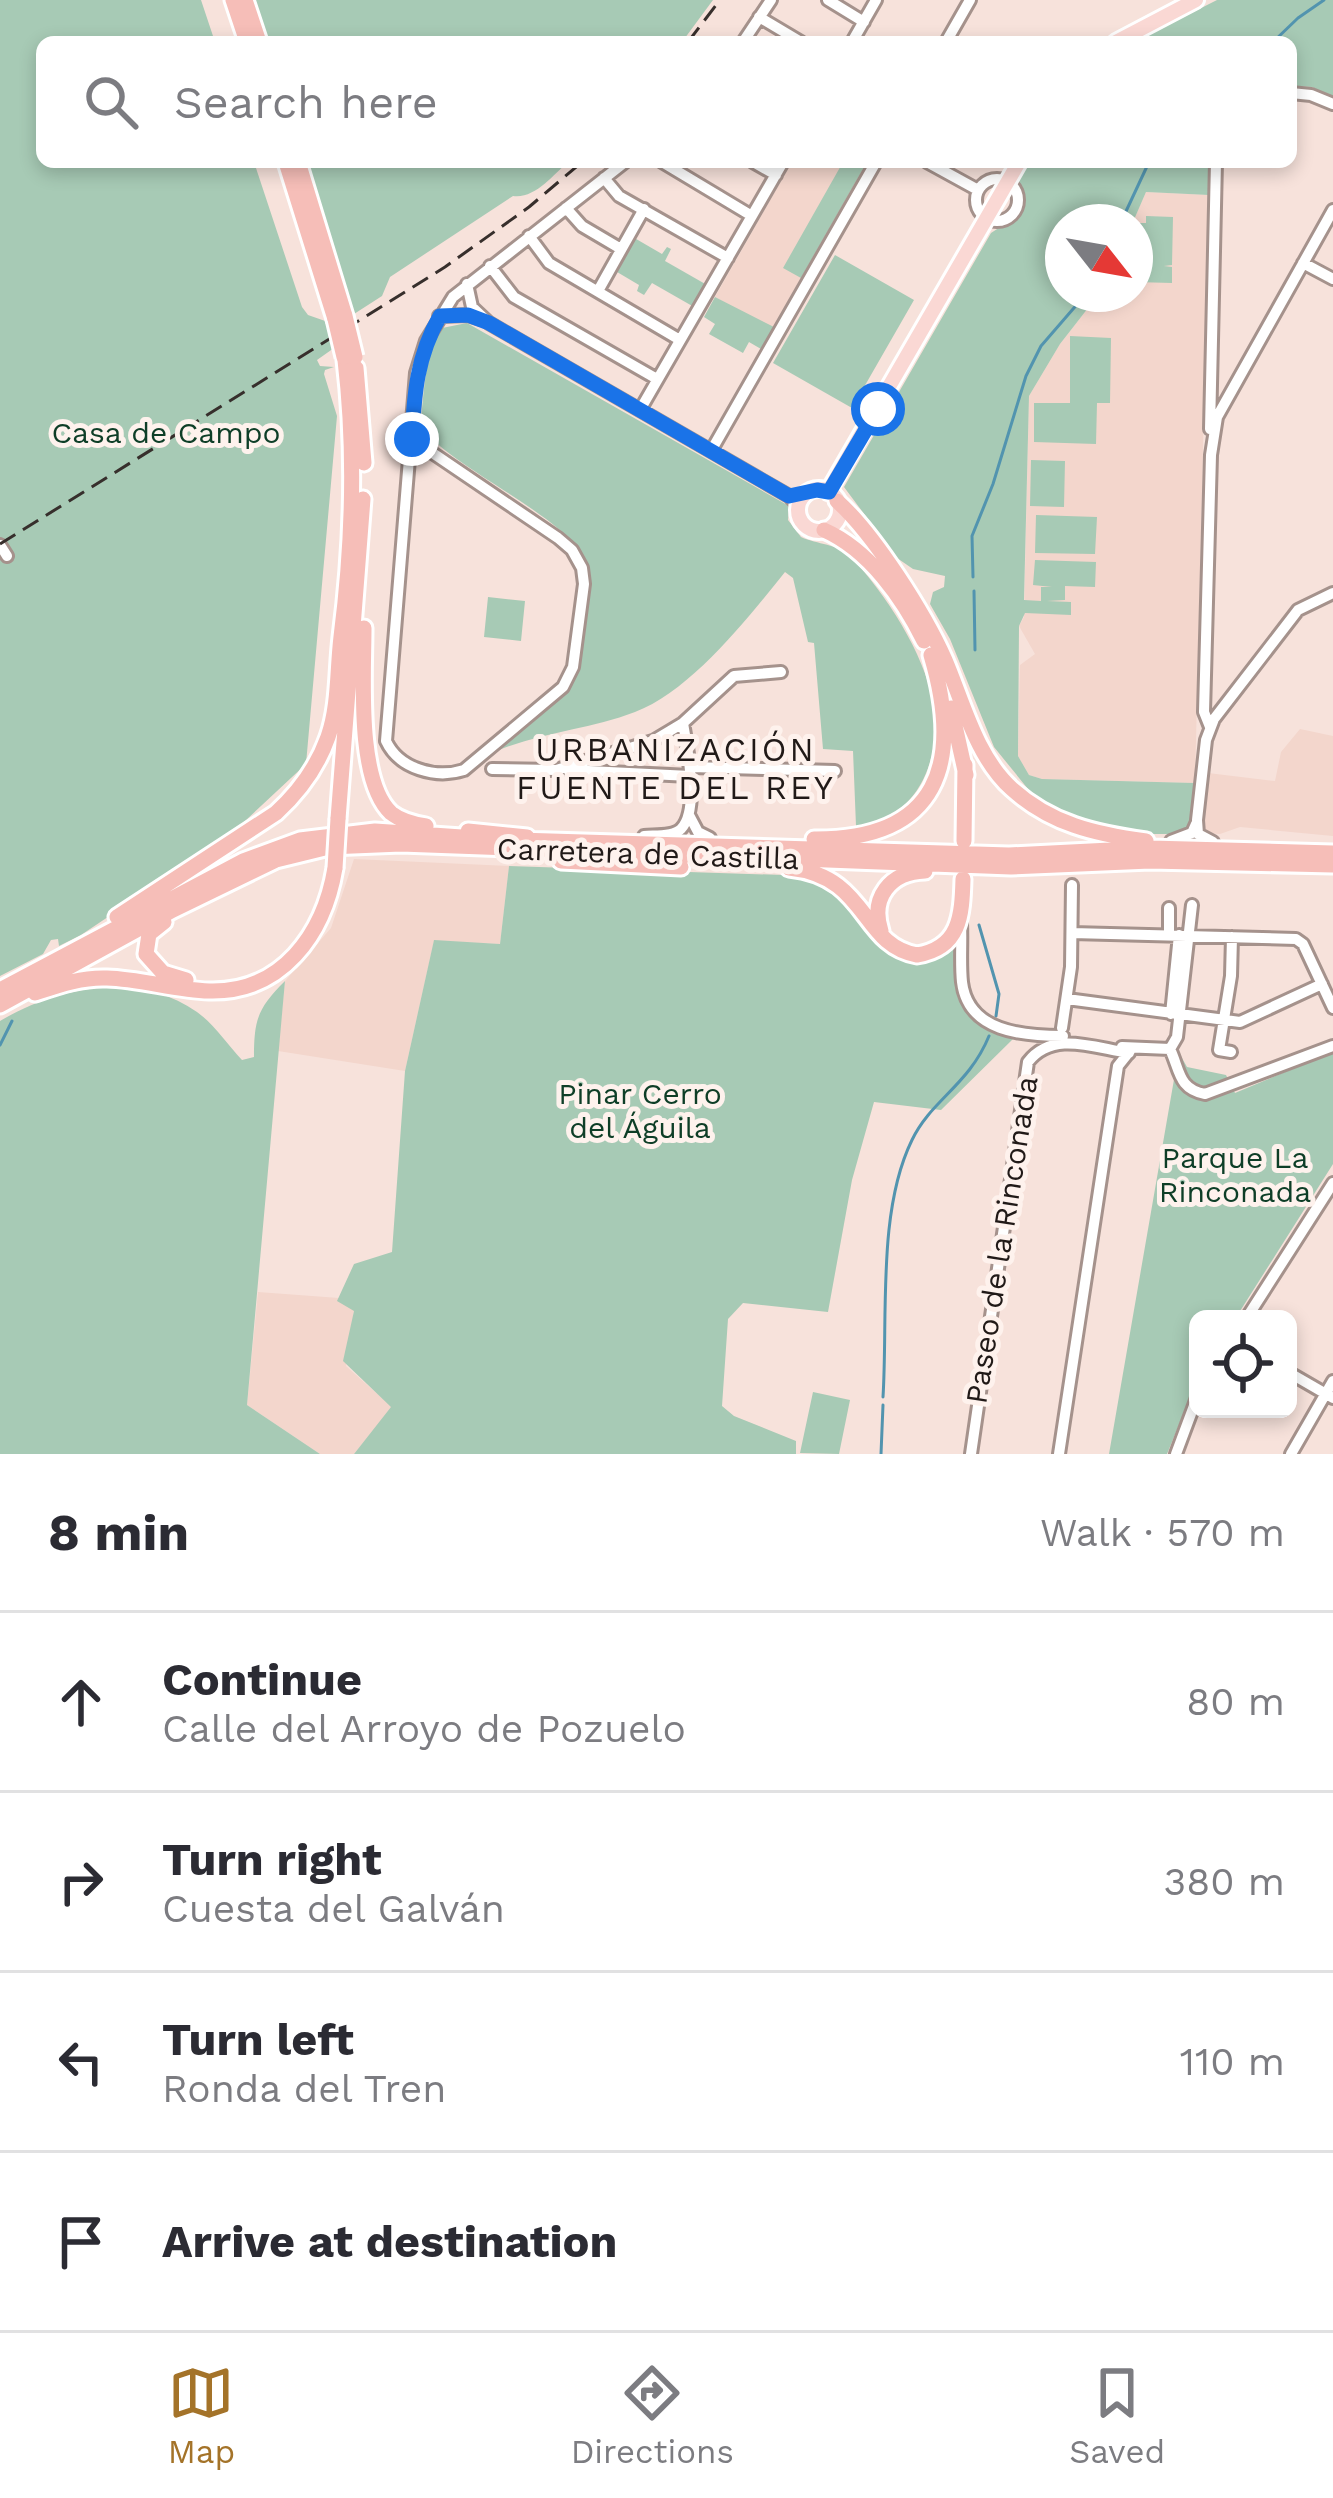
<!DOCTYPE html>
<html lang="en">
<head>
<meta charset="utf-8">
<style>
	body { margin:0; font-family:"Work Sans",sans-serif; background:#f2f2f3; color:#2b2b33 }
	.controls { position:absolute; right:36px; bottom:36px; display:grid; overflow:hidden; border-radius:18px; box-shadow:0 6px 18px #0003 }
	.controls button { width:108px; height:108px; display:grid; place-items:center; padding:0; border:0; border-bottom:3px solid #e1e1e2; background:#fff; color:#2b2b33; font:60px sans-serif }
	.compass { position:absolute; left:1045px; top:204px; width:108px; height:108px; border-radius:50%; background:#fff; box-shadow:0 6px 18px #0003; rotate:121deg }
	.stop { position:absolute; width:36px; height:36px; margin:-27px; border:9px solid #1a73e8; border-radius:50%; background:#fff }
	.stop.end { background:#1a73e8; border-color:#fff; box-shadow:0 3px 12px #0008 }
	.list { margin:0; padding:0; list-style:none }
	h2 { display:flex; justify-content:space-between; align-items:center; height:156px; margin:0; padding:0 48px; font-size:51px }
	h2 small { font-size:39px; font-weight:400; color:#7c7c81 }
	.list li { display:grid; grid-template-columns:78px 1fr auto; gap:36px; align-items:center; box-sizing:border-box; height:180px; padding:0 48px; border-top:3px solid #e1e1e2 }
	.list b { display:block; font-size:45px; white-space:nowrap }
	.list p { margin:0; font-size:39px; white-space:nowrap; color:#7c7c81 }
	.list em { font-size:39px; font-style:normal; color:#7c7c81 }
	.icon { flex:none; width:66px; height:66px; fill:none; stroke:currentColor; stroke-width:2; stroke-linecap:round; stroke-linejoin:round }
	.map { position:relative; flex:none; width:1333px; height:1454px; overflow:hidden }
	.search { position:absolute; background:#fff; box-shadow:0 6px 18px #0003; left:36px; right:36px; top:36px; height:132px; display:flex; align-items:center; gap:30px; box-sizing:border-box; padding:0 42px; border-radius:18px; color:#7c7c81; font-size:45px }
	.sheet { height:876px; background:#fff }
	nav { display:flex; justify-content:space-around; align-items:center; box-sizing:border-box; height:168px; border-top:3px solid #e1e1e2; background:#fff; font-size:33px; color:#7c7c81 }
	nav a { display:grid; justify-items:center; gap:6px }
	nav .on { color:#a47329 }
	.map>svg:first-child { display:block }
	.built { fill:#f3d6cc }
	.green { fill:#a7cab5 }
	.lines { fill:none; stroke-linecap:round; stroke-linejoin:round }
	.stream { stroke:#5294af; stroke-width:3 }
	.minor-casing { stroke:#a5928c; stroke-width:16 }
	.major-casing { stroke:#fff; stroke-width:20 }
	.highway-casing { stroke:#fff; stroke-width:21 }
	.minor { stroke:#fff; stroke-width:10 }
	.major { stroke:#fad8d4; stroke-width:14 }
	.highway { stroke:#f6beb8; stroke-width:15 }
	.rail { stroke:#372f2c; stroke-width:3; stroke-dasharray:18 9; stroke-linecap:butt }
	.highway-bridge-casing { stroke:#fff; stroke-width:21; stroke-linecap:butt }
	.highway-bridge { stroke:#f6beb8; stroke-width:15 }
	.route { stroke:#1a73e8; stroke-width:15 }
	.labels { text-anchor:middle; stroke-width:10; stroke-linejoin:round; paint-order:stroke }
	.park-label { font-size:30px; fill:#0e3e27; stroke:#fef2ed }
	.street-label { font-size:30px; fill:#211a18; stroke:#fef2ed }
	.neighbourhood-label { font-size:33px; letter-spacing:3px; fill:#211a18; stroke:#fef2ed }
</style>
</head>
<body>
<div class="map">
<svg width="1333" height="1454" viewBox="0 0 1333 1454">
	<rect width="100%" height="100%" fill="#f7e2db"/>
	<path class="built" d="M792 162H868L774 327H769L715 297Z
		M1146 192 1209 195 1195 783 1042 779 1029 775 1018 756 1020 665 1035 654 1019 626 1024 617 1029 396 1060 344 1099 294H1135L1133 222Z
		M1300 729 1333 736V836L1240 827 1220 834 1205 833 1202 830 1208 773 1275 781 1281 752Z
		M354 859 509 866 500 944 434 941 405 1071 278 1051 285 981 331 928Z
		M258 1292 339 1298 354 1310 346 1366 392 1407 354 1454H320L247 1405Z"/>
	<path class="green" d="M0 0H201L215 42H42V162H254L302 307 308 315 328 322 334 348 317 360 320 366 334 367 325 370 324 374 337 416 306 764 229 836 81 935 59 946 58 939 51 940 43 954 0 976Z
		M252 0H713L682 42H266Z
		M1217 0H1333V97L1312 87 1291 86V42H1134Z
		M305 162H568C553 175 535 199 513 196L390 277 382 296 354 314Z
		M843 162H867L801 278 783 268Z
		M1029 162H1210L1209 195 1146 192 1133 222H1063V294H1099L1060 344 1029 396 1024 600 1041 601V587H1052L1033 585 1035 560 1096 562 1095 587 1065 586V600L1047 601 1071 602V615L1025 613 1019 626 1018 756 1029 775 1042 779 1195 783 1191 828 1181 834H1112L1041 805 994 747 950 639 930 604 933 592 944 587 945 576 913 569 897 558 844 487 991 233C1010 220 1032 212 1016 185Z
		M1146 216 1173 217 1172 265 1164 266 1172 267V283L1135 282V266L1145 265 1144 260H1135V249L1145 247 1135 246V223H1146Z
		M631 236 662 254 667 247 671 249 665 261 707 285 694 307 652 283 644 295 637 291 639 285 612 269Z
		M835 255 914 300 852 408 773 363Z
		M715 297 774 327 761 349 749 342 743 353 709 334 715 324 704 317Z
		M467 323 789 506 788 520 801 537C818 545 837 543 851 557 886 594 924 653 933 702 943 759 917 821 856 826L853 751 823 749 814 643 808 642 793 578 785 572C748 618 691 691 635 712 591 729 543 732 499 750L571 685C583 662 583 637 585 613 586 597 592 582 588 567 576 520 454 471 420 426 425 391 423 358 442 328Z
		M1070 336 1111 338 1110 403H1097L1096 444 1034 442V403H1070Z
		M1031 460 1065 461 1064 507 1030 506Z
		M1036 515 1097 517 1095 554 1035 553Z
		M488 597 525 601 521 641 484 637Z
		M509 866 813 876 832 884 917 962 948 951 958 941C960 998 951 1015 1013 1039L941 1110 874 1102 852 1180 828 1312 743 1303 728 1319 722 1406 734 1416 796 1441V1454H354L391 1407 343 1361 354 1311 337 1301 354 1264 392 1252 405 1071 434 940 500 944Z
		M285 981 247 1405 320 1454H0V1021C57 987 138 970 197 1012 214 1024 227 1044 242 1060L254 1057C254 1019 258 1008 285 981Z
		M1178 1051 1187 1067 1226 1075 1235 1093 1333 1052V1164L1235 1319H1198V1378L1167 1454H1109L1176 1068 1169 1056Z
		M813 1392 850 1400 839 1454 800 1453Z"/>
	<g class="lines">
		<path class="stream" d="M1273 42 1298 18 1324 0
			M1121 222 1149 162
			M973 577 972 536 993 484 1026 376 1041 346 1086 294
			M974 591 975 650
			M979 925 999 994 996 1016
			M0 1045 12 1021
			M883 1397C888 1318 877 1211 912 1140 931 1100 969 1085 989 1036
			M881 1454 883 1405"/>
		<g class="minor-casing">
			<path id="minor" d="M828 0 864 22
				M759 17 801 42
				M743 42 771 0
				M852 42 876 0
				M946 42 970 0
				M1291 93 1311 95 1333 104
				M662 162 752 216
				M753 162 776 175
				M927 162 978 190
				M604 178 619 196 728 258
				M976 200a21 21 0 1 1 42 0a21 21 0 1 1-42 0Z
				M566 208 582 226 621 249
				M529 236 549 263 680 340
				M1303 263 1333 279
				M490 266 514 297 657 379
				M467 284 472 307 489 323 789 496 799 506
				M598 291 644 209
				M439 316 468 315 481 319
				M640 410 783 162
				M1210 429 1216 162
				M412 439 558 538 572 550 582 568 584 584 573 667 563 687 464 770C436 779 399 769 386 741L416 373 426 341 453 297 625 162
				M711 451 876 162
				M0 545 7 556
				M1210 727 1204 712 1211 455 1217 417 1333 210
				M691 767 835 771
				M492 769 556 770 653 741 683 723 734 676 781 672
				M568 770 690 776
				M689 815 698 832 710 838
				M644 836C655 835 673 837 681 829 700 810 687 747 683 723
				M1171 841 1192 833 1196 824
				M1213 842 1198 834 1197 820 1206 740 1214 719 1298 610 1333 593
				M961 923C962 943 960 963 962 982 968 1032 1023 1036 1063 1036
				M1072 933 1296 939 1303 944 1333 1008
				M1169 934V908
				M1067 999 1240 1022 1322 984
				M1171 1014 1179 935
				M1062 1028 1071 967 1072 885
				M1122 1047 1170 1049 1177 1037 1192 905
				M1170 1049C1180 1070 1178 1089 1205 1094L1333 1046
				M1231 1052 1219 1050 1231 976 1232 937
				M1246 1319 1333 1183
				M1288 1372 1333 1398
				M971 1454 1028 1062C1053 1030 1094 1048 1129 1053
				M1059 1454 1118 1066 1130 1051
				M1176 1454 1198 1395
				M1291 1454 1333 1381"/>
		</g>
		<g class="major-casing">
			<path id="major" d="M1116 42 1196 0
				M798 510a21 21 0 1 1 42 0a21 21 0 1 1-42 0Z
				M828 492 1019 162"/>
		</g>
		<g class="highway-casing">
			<path id="highway" d="M233 0 247 42
				M245 0 259 42
				M286 162 335 319
				M298 162 345 316
				M356 368 364 463
				M837 501C874 534 924 613 945 660 963 702 976 757 1012 789 1051 824 1095 834 1146 841
				M824 530C869 550 903 598 924 641
				M364 628C364 674 356 780 391 813 401 821 414 824 426 826
				M951 708 966 775
				M338 819 363 499
				M468 831 527 837
				M814 839C939 840 963 763 931 655
				M518 840 1009 855 1150 848 1333 853
				M964 841 965 765
				M561 861 681 867
				M789 868C869 876 860 945 917 955 960 948 962 916 963 879
				M117 917 276 813C300 791 317 768 328 737 339 706 337 670 341 637 353 543 356 453 345 360
				M164 922 149 934 146 954 163 973 186 980
				M881 931C870 898 890 872 925 871
				M0 990 243 861 300 840 375 831 476 838
				M35 993C59 985 82 977 107 978 141 979 175 990 209 991 282 993 324 934 335 868
				M0 1005 173 910 276 860 329 847 401 844 1011 867 1150 861 1333 865"/>
		</g>
		<use href="#minor" class="minor"/>
		<use href="#major" class="major"/>
		<use href="#highway" class="highway"/>
		<path class="rail" d="M688 42 720 0
			M0 544 445 267 529 207 582 162"/>
		<g class="highway-bridge-casing">
			<path id="highway-bridge" d="M345 316 355 357
				M335 319 344 357
				M335 868 338 819"/>
		</g>
		<use href="#highway-bridge" class="highway-bridge"/>
	</g>
	<g class="lines">
		<path class="route" d="M412 439C414 394 417 356 440 316L468 315 489 323 789 496 817 490 829 492 878 409"/>
	</g>
	<g class="labels">
		<g class="park-label">
			<text x="166" y="443">Casa de Campo</text>
			<text x="640" y="1104">Pinar Cerro<tspan x="640" dy="34">del Águila</tspan></text>
			<text x="1235" y="1168">Parque La<tspan x="1235" dy="34">Rinconada</tspan></text>
		</g>
		<g class="street-label">
			<text transform="translate(648 854) rotate(2)" y="10">Carretera de Castilla</text>
			<text transform="translate(1002 1240) rotate(-81)" y="10">Paseo de la Rinconada</text>
		</g>
		<g class="neighbourhood-label">
			<text x="676" y="761">URBANIZACIÓN<tspan x="676" dy="38">FUENTE DEL REY</tspan></text>
		</g>
	</g>
</svg>
<div class="controls">
<button><svg class="icon" aria-label="locate" viewBox="0 0 24 24"><circle cx="12" cy="12" r="6"/><path d="M12 2v4M12 18v4M2 12h4M18 12h4"/></svg></button>
</div>
<svg class="compass" viewBox="-18 -18 36 36"><path d="M0-13l5 13h-10z" fill="#e53935"/><path d="M0 13l5-13h-10z" fill="#7c7c81"/></svg>
<div class="stop" style="left:878px;top:409px"></div>
<div class="stop end" style="left:412px;top:439px"></div>
<div class="search"><svg class="icon" aria-label="search" viewBox="0 0 24 24"><circle cx="10" cy="10" r="6"/><path d="M15 15l6 6"/></svg>Search here</div>
</div>
<section class="sheet">
<h2>8 min<small>Walk · 570 m</small></h2>
<ul class="list">
<li><svg class="icon" aria-label="ahead" viewBox="0 0 24 24"><path d="M12 20V5M6 11l6-6 6 6"/></svg><div><b>Continue</b><p>Calle del Arroyo de Pozuelo</p></div><em>80 m</em></li>
<li><svg class="icon" aria-label="right" viewBox="0 0 24 24"><path d="M7 20v-9h11M14 6l5 5-5 5"/></svg><div><b>Turn right</b><p>Cuesta del Galván</p></div><em>380 m</em></li>
<li><svg class="icon" aria-label="left" viewBox="0 0 24 24"><path d="M17 20v-9H6M10 6l-5 5 5 5"/></svg><div><b>Turn left</b><p>Ronda del Tren</p></div><em>110 m</em></li>
<li><svg class="icon" aria-label="arrive" viewBox="0 0 24 24"><path d="M6 21V4h12l-3 4 3 4H6"/></svg><div><b>Arrive at destination</b></div></li>
</ul>
</section>
<nav>
<a class="on"><svg class="icon" aria-label="map" viewBox="0 0 24 24"><path d="M3 6l6-2 6 2 6-2v14l-6 2-6-2-6 2zM9 4v14M15 6v14"/></svg>Map</a>
<a><svg class="icon" aria-label="directions" viewBox="0 0 24 24"><path d="M12 3l9 9-9 9-9-9zM9 14v-3h6M13 9l2 2-2 2"/></svg>Directions</a>
<a><svg class="icon" aria-label="saved" viewBox="0 0 24 24"><path d="M7 4h10v16l-5-4-5 4z"/></svg>Saved</a>
</nav>
</body>
</html>
